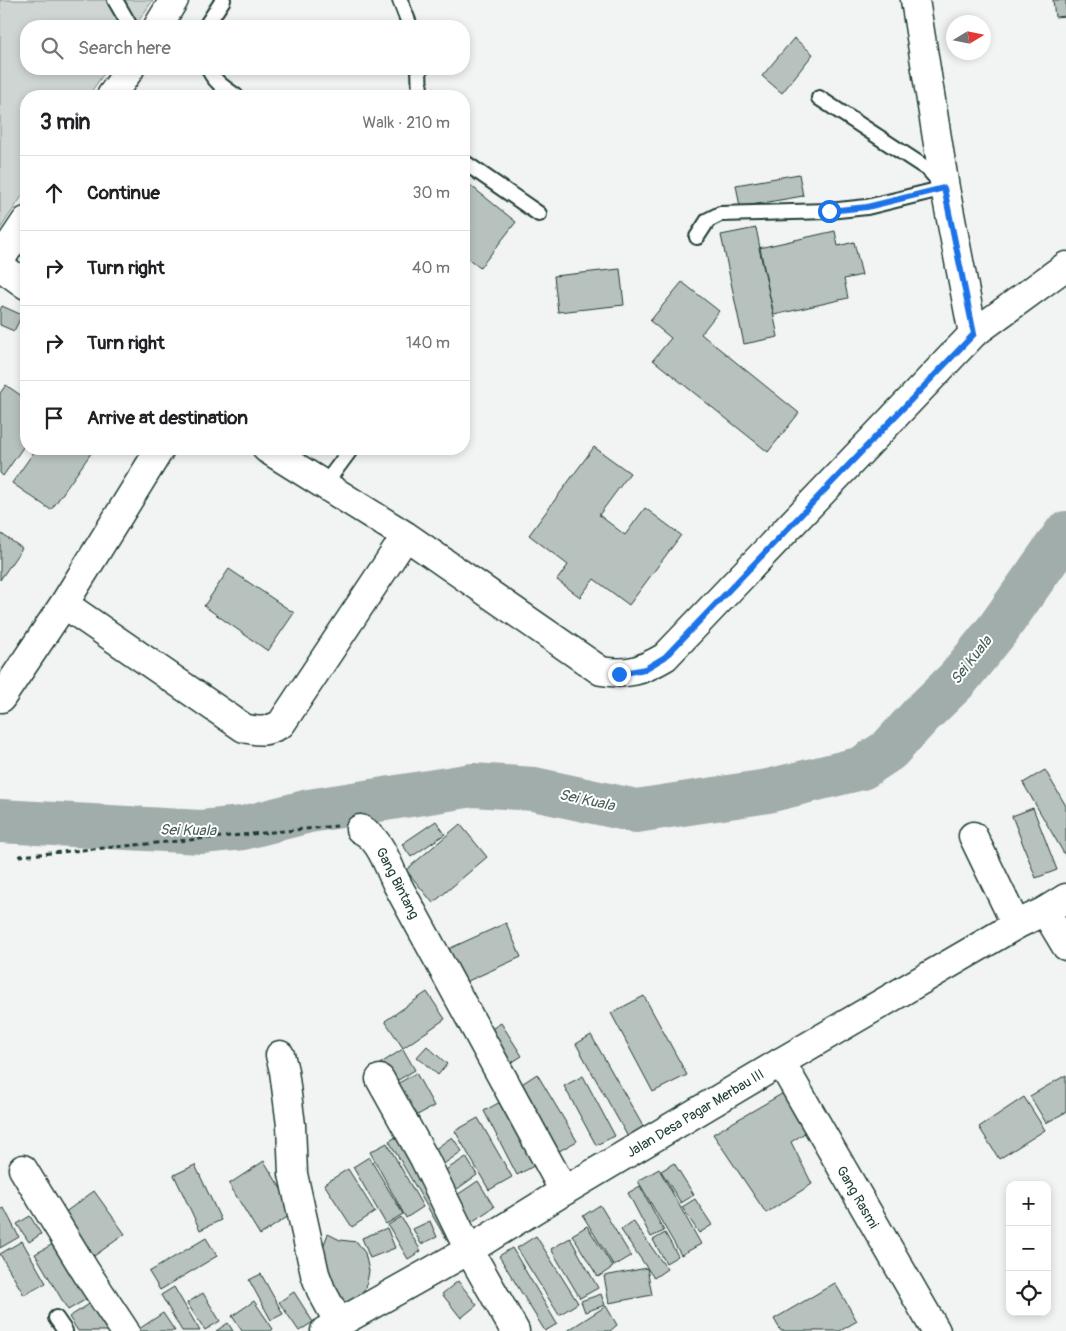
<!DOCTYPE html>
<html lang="en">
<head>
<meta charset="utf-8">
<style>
	body { margin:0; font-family:Pangolin,sans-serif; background:#f2f2f2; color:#202124 }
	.controls { position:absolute; right:15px; bottom:15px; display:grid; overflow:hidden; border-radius:10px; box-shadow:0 2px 8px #0003 }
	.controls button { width:45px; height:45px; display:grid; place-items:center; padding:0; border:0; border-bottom:1px solid #e0e0e0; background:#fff; color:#202124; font:25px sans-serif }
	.compass { position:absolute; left:946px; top:15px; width:45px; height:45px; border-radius:50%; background:#fff; box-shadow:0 2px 8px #0003; rotate:80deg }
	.stop { position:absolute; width:15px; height:15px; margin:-11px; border:4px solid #1a73e8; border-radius:50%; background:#fff }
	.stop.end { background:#1a73e8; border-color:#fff; box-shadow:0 1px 5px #0008 }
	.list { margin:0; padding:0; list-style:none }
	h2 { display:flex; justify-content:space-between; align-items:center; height:65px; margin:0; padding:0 20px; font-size:21px }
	h2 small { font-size:16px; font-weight:400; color:#757577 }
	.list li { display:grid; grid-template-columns:32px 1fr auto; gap:15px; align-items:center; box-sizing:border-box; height:75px; padding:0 20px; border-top:1px solid #e0e0e0 }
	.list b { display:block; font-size:19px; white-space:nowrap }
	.list em { font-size:16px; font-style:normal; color:#757577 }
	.icon { flex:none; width:28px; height:28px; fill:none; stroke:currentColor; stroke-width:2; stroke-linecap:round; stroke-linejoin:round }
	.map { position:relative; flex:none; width:1066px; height:1331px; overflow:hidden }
	.search { position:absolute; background:#fff; box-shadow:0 2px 8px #0003; left:20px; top:20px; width:450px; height:55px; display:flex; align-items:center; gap:12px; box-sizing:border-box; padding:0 18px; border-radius:20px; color:#757577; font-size:19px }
	.panel { position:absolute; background:#fff; box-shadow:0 2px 8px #0003; left:20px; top:90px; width:450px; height:365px; border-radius:20px }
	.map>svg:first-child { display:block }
	.green { fill:#ced5d3; stroke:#768984 }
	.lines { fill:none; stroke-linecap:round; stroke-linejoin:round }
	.river { stroke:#a1adaa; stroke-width:44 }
	.building { fill:#b7c1bd; stroke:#1f3d34 }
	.lane-casing { stroke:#1f3d34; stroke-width:18 }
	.street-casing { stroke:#1f3d34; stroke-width:31 }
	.secondary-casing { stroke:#1f3d34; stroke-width:31 }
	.path { stroke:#1f3d34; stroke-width:3; stroke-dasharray:5 4; stroke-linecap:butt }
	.lane { stroke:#fff; stroke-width:14 }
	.street { stroke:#fff; stroke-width:28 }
	.secondary { stroke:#fff; stroke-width:28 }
	.route { stroke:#1a73e8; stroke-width:6 }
	.labels { text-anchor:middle; stroke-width:4; stroke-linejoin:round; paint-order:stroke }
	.street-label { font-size:14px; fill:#1f3d34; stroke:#fff }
	.water-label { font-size:15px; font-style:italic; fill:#465f57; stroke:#fff }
</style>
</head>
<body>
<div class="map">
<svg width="1066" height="1331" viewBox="0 0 1066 1331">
	<rect width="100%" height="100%" fill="#f2f3f3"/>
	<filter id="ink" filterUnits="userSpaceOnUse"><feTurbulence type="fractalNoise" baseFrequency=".02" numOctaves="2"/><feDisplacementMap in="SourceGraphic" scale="10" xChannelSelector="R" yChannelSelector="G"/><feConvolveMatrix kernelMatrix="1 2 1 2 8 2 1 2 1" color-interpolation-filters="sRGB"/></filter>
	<g filter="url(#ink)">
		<path class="green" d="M0 0H153L135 26H26V69H107L88 96H26V190L0 229Z"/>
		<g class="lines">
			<path class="river" d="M0 821 201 832 243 828 309 811 473 785 534 789 636 811 768 791 862 768 889 750 922 714 957 680 998 629 1066 533"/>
		</g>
		<path class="building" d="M1053 0H1066V16L1055 17Z
			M794 38 813 54 782 93 762 76Z
			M799 174 803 196 740 207 736 185Z
			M465 181 516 222 480 268 464 255Z
			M756 228 778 337 744 344 721 235Z
			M835 231 838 246 854 242 862 275 844 279 848 298 774 315 759 248Z
			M620 269 624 305 558 312 554 276Z
			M682 282 719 311 701 334 799 413 768 452 653 360 671 338 650 321Z
			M2 306 22 315 14 331 0 325V310Z
			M6 385 26 399V443L3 476 0 473V393Z
			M594 447 630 473 599 515 625 535 645 508 681 535 629 605 594 579 580 597 557 580 568 565 529 535Z
			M36 449H94L51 510 12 483Z
			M0 533 22 548 0 580Z
			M229 569 294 613 268 651 204 606Z
			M1045 770 1066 806V857L1023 783Z
			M1033 808 1057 870 1036 878 1012 816Z
			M436 821 445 834 411 857 402 844Z
			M460 824 487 857 433 903 406 870Z
			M506 923 521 957 459 985 444 951Z
			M427 992 445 1019 403 1048 385 1021Z
			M644 996 687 1075 653 1092 611 1013Z
			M501 1023 522 1056 503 1068 482 1035Z
			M591 1035 644 1128 628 1137 576 1044Z
			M427 1046 447 1064 438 1075 417 1057Z
			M403 1049 415 1070 390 1085 378 1065Z
			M416 1073 434 1106 410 1119 392 1087Z
			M537 1074 577 1141 554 1154 514 1089Z
			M1066 1075V1112L1046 1123 1030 1096Z
			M583 1076 615 1136 596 1145 564 1086Z
			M785 1092 808 1131 791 1142 812 1184 766 1213 713 1134Z
			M509 1097 543 1161 517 1175 484 1111Z
			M1024 1097 1045 1130 999 1159 979 1127Z
			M478 1118 512 1177 489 1190 455 1131Z
			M402 1134 458 1229 445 1237 389 1141Z
			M452 1137 462 1151 441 1166 431 1152Z
			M387 1143 423 1207 406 1218 370 1152Z
			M369 1157 403 1214 386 1224 353 1167Z
			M466 1157 477 1175 453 1192 441 1173Z
			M264 1161 295 1212 260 1235 229 1184Z
			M674 1163 694 1195 681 1203 661 1171Z
			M195 1165 221 1220 200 1230 174 1175Z
			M348 1169 375 1212 352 1227 324 1184Z
			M659 1169 701 1244 681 1255 638 1181Z
			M478 1181 494 1207 470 1223 454 1197Z
			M640 1186 664 1231 651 1237 628 1193Z
			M94 1191 125 1234 94 1256 64 1213Z
			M695 1199 712 1225 699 1233 682 1207Z
			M600 1205 631 1256 614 1266 583 1216Z
			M4 1208 19 1237 0 1248V1210Z
			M30 1216 41 1234 29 1242 17 1224Z
			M401 1217 421 1251 408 1259 388 1225Z
			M430 1221 437 1237 421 1244 413 1229Z
			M633 1221 667 1269 654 1278 621 1230Z
			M587 1226 613 1267 598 1277 572 1235Z
			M387 1228 395 1248 370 1258 362 1238Z
			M665 1233 678 1256 666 1263 653 1240Z
			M328 1234 340 1240 357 1242 365 1253 369 1271 366 1288 344 1309 318 1259Z
			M536 1236 578 1303 559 1315 517 1248Z
			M206 1238 217 1256 160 1290 149 1272Z
			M570 1238 598 1288 580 1298 551 1249Z
			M22 1241 46 1283 24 1295 0 1254Z
			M55 1243 95 1294 68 1310 35 1254Z
			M512 1248 557 1324 545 1331 499 1256Z
			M647 1268 652 1295 609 1303 604 1276Z
			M261 1274 283 1314 271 1320 249 1280Z
			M458 1281 477 1305 461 1318 442 1294Z
			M835 1283 857 1321 840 1331H781L774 1319Z
			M174 1287 200 1331H182L161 1295Z
			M294 1292 313 1322 299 1331 279 1302Z
			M203 1293 220 1321 205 1330 187 1303Z
			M601 1294 605 1305 585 1312 581 1301Z
			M94 1301 113 1331H78L69 1317Z
			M254 1301 273 1329 271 1331H242L232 1316Z
			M606 1306 617 1325 610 1331H567Z
			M163 1313 175 1331H136Z
			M228 1323 233 1331H216Z"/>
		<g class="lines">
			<g class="lane-casing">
				<path id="lane" d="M115 0 130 26
					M400 0 410 26
					M206 26 223 0
					M209 69C213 81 226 89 236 96
					M419 69 420 96
					M464 162 539 214
					M697 237 708 220 720 214 829 211 867 207 945 188 929 170 819 98
					M325 484 351 449
					M56 1318 65 1331"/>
			</g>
			<g class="street-casing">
				<path id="street" d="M915 0 945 188 973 334
					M158 26 174 0
					M111 96 130 69
					M0 260 26 221
					M0 266 26 285
					M267 449 406 536 601 671C629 675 641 671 665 657L973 334 1066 266
					M64 604 244 728C260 732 266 732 281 724L406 536
					M1 698 64 604 160 449
					M360 829C381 839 387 864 397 884L564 1191
					M973 836 1016 925
					M1045 911 1066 946
					M280 1055 284 1071 291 1125 293 1174 315 1274 321 1290 339 1323
					M781 1062 936 1331
					M380 1079 424 1158 469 1250 515 1331
					M23 1169 86 1272 125 1331"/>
			</g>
			<g class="secondary-casing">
				<path id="secondary" d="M325 1331 469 1250 564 1191 781 1062 1016 925 1045 911 1066 898"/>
			</g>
			<path class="path" d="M19 856 337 826"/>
			<use href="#lane" class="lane"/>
			<use href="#street" class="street"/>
			<use href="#secondary" class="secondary"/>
		</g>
	</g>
	<g class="lines" filter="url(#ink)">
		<path class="route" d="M619 674 645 669 665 657 974 334 944 188 867 207 829 211"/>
	</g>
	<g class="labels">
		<g class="street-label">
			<text transform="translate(398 883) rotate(63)" y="5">Gang Bintang</text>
			<text transform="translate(695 1113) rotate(-31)" y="5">Jalan Desa Pagar Merbau III</text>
			<text transform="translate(858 1197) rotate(60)" y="5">Gang Rasmi</text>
		</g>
		<g class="water-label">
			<text transform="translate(971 660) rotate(-52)" y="5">Sei Kuala</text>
			<text transform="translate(587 800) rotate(12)" y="5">Sei Kuala</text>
			<text transform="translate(188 830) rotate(1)" y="5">Sei Kuala</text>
		</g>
	</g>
</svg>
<div class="controls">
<button>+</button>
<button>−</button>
<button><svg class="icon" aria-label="locate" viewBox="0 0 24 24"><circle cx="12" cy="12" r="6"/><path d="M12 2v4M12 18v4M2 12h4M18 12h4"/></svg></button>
</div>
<svg class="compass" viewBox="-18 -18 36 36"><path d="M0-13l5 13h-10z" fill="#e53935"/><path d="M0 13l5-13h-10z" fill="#757577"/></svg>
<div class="stop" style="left:829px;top:211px"></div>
<div class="stop end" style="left:619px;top:674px"></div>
<div class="search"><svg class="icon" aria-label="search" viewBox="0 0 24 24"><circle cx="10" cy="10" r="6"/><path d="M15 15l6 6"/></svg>Search here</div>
<section class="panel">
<h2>3 min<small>Walk · 210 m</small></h2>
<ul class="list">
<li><svg class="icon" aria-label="ahead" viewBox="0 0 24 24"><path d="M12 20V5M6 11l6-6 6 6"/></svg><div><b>Continue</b></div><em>30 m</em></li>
<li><svg class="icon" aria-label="right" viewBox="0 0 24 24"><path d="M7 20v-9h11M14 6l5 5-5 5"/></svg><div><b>Turn right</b></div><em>40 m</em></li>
<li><svg class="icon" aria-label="right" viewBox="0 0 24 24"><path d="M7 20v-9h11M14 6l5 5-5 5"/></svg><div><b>Turn right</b></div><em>140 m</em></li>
<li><svg class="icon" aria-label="arrive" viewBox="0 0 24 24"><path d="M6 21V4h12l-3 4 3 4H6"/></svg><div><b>Arrive at destination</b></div></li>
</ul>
</section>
</div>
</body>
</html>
